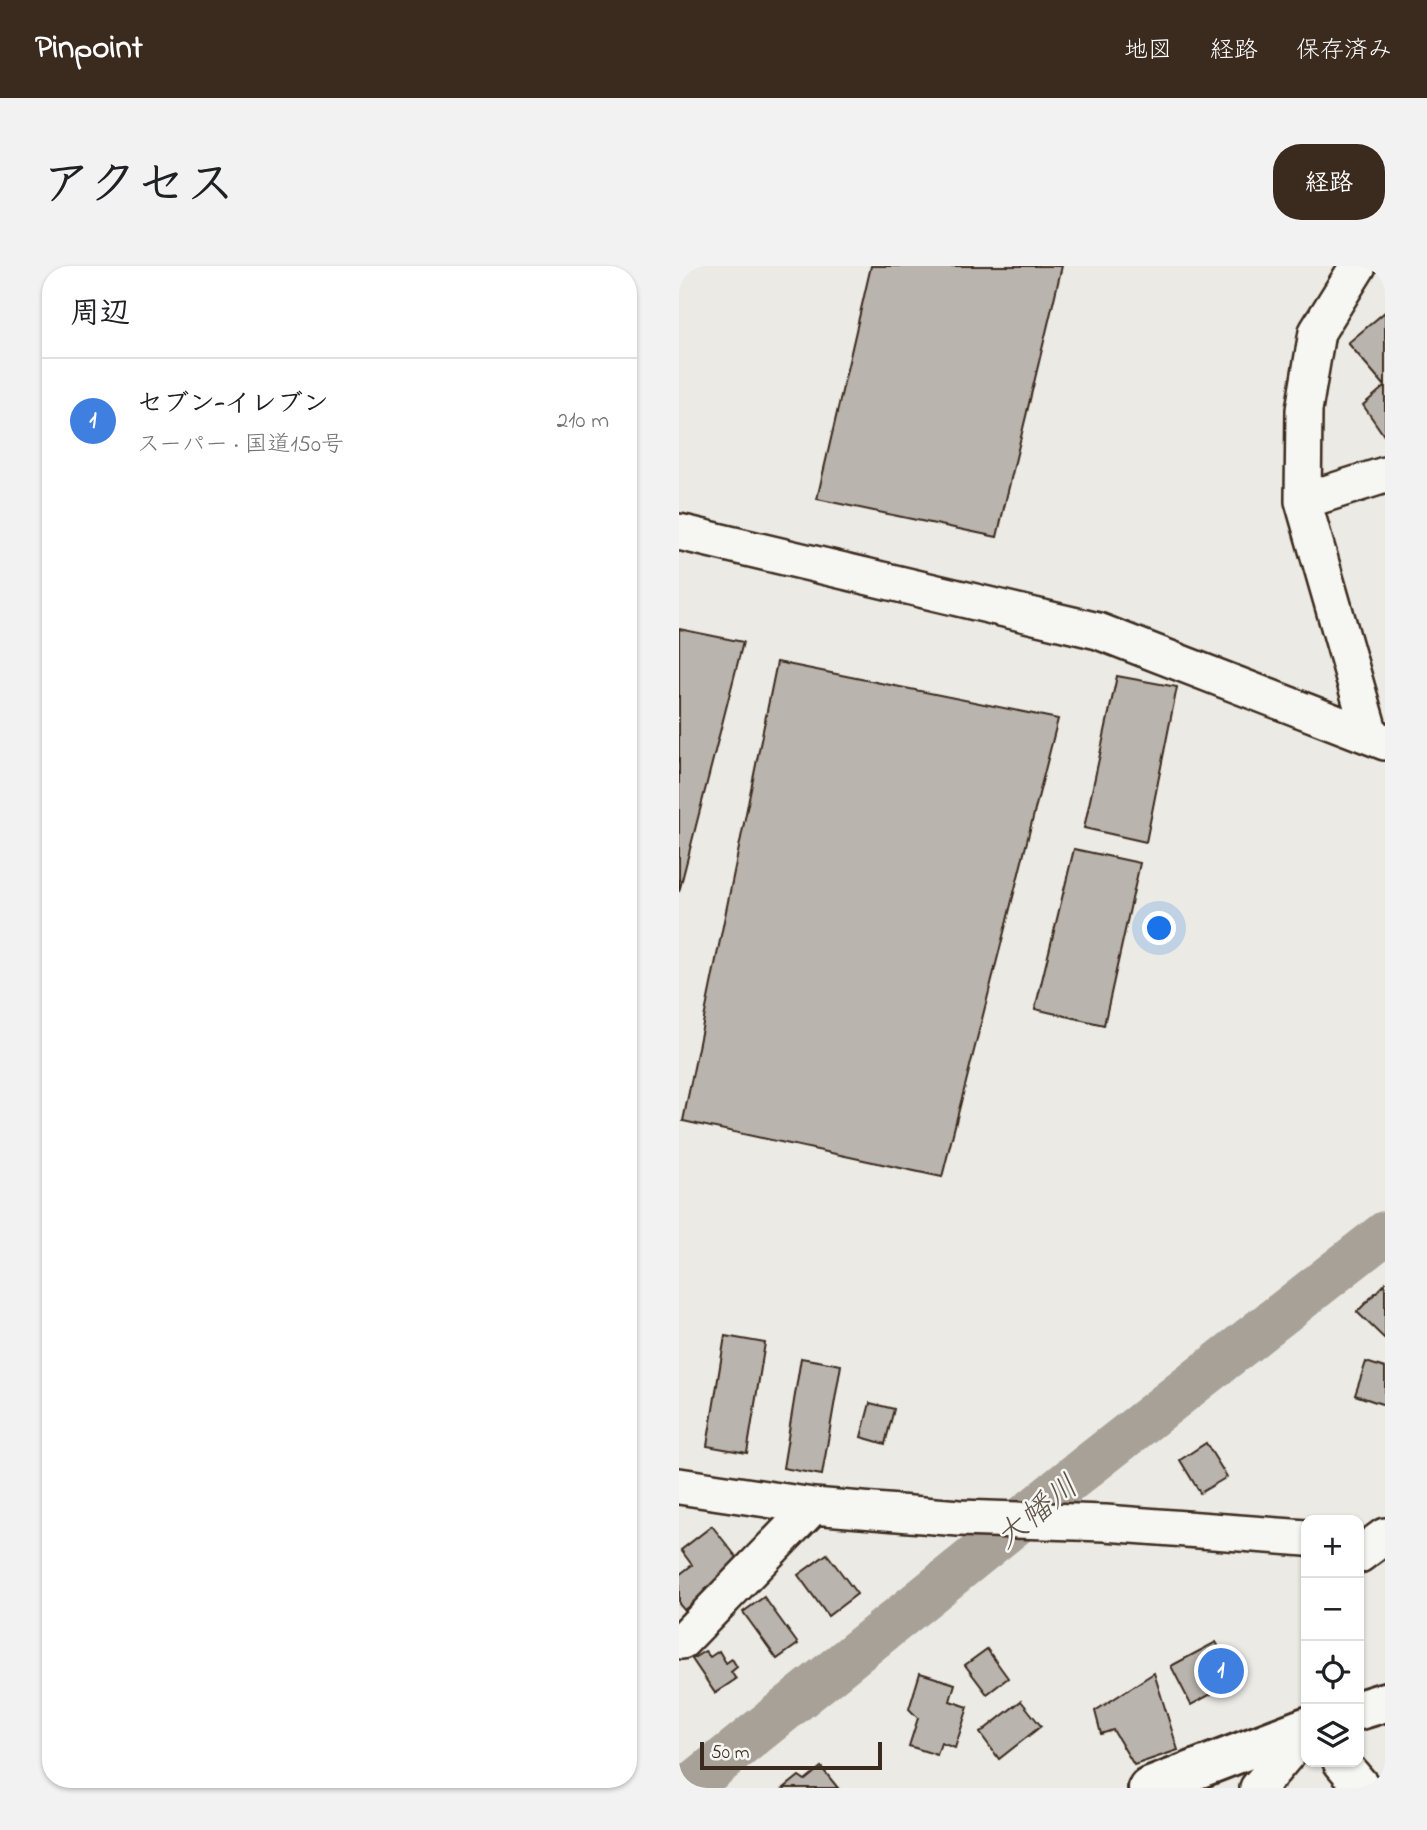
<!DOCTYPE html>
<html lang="ja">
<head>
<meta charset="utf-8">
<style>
	body { margin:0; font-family:"Indie Flower","Klee One",sans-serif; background:#f2f2f2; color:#202124 }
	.controls { position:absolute; right:21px; bottom:21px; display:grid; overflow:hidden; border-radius:14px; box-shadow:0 2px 5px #0004 }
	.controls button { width:63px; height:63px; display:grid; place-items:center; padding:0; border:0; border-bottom:2px solid #e0e0e0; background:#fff; color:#202124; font:35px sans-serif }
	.scale { position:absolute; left:21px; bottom:18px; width:182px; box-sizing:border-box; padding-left:7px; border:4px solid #3b2a1e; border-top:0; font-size:19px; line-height:24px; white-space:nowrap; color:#3b2a1e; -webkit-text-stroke:5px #f6f6f2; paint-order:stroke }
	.you { position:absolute; left:481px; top:663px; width:24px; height:24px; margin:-18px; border:5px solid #fff; border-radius:50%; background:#1a73e8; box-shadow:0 0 0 10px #1a73e833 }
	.badge { display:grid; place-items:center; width:46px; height:46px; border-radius:50%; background:#3b2a1e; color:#fff; font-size:23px; font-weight:700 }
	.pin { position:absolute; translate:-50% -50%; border:4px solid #fff; box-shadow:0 2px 7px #0006 }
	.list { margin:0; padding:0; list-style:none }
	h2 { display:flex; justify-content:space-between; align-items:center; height:91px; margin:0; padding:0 28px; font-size:30px }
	h2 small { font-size:23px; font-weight:400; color:#757577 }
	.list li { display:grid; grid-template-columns:46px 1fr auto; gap:21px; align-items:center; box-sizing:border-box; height:126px; padding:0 28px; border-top:2px solid #e0e0e0 }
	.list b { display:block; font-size:26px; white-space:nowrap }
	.list p { margin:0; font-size:23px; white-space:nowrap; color:#757577 }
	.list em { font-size:23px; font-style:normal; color:#757577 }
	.icon { flex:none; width:38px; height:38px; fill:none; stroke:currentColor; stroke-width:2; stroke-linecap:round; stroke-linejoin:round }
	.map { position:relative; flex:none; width:706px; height:1522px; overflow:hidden; border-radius:28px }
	header { display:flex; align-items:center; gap:42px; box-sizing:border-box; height:98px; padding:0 35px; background:#3b2a1e; color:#fff }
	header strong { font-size:33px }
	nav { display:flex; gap:38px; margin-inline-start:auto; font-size:24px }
	.intro { display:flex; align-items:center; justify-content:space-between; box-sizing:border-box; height:168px; padding:0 42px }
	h1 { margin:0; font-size:49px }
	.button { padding:18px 32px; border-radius:28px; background:#3b2a1e; color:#fff; font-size:24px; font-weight:700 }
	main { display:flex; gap:42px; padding:0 42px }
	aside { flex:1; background:#fff; border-radius:28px; box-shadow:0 2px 5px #0004 }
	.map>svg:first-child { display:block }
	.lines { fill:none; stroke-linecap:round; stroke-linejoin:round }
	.river { stroke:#a8a198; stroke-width:44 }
	.building { fill:#bab4ae; stroke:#3b2a1e; stroke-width:2 }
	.minor-casing { stroke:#3b2a1e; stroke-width:40 }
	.highway-casing { stroke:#3b2a1e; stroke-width:44 }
	.minor { stroke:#f6f6f2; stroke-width:35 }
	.highway { stroke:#f6f6f2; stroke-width:38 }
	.labels { text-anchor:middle; stroke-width:5; stroke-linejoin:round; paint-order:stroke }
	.water-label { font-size:32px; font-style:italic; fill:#615449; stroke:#f6f6f2 }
</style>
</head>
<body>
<header>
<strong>Pinpoint</strong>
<nav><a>地図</a><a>経路</a><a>保存済み</a></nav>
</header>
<div class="intro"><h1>アクセス</h1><a class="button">経路</a></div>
<main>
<aside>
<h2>周辺<small></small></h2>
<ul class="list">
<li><span class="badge" style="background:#3f7fe0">1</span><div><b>セブン-イレブン</b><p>スーパー · 国道150号</p></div><em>210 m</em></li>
</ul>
</aside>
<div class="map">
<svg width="706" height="1522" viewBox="0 0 706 1522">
	<rect width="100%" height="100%" fill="#ebeae5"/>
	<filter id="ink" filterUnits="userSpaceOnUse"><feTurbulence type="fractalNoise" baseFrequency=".0143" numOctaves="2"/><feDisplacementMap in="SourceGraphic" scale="14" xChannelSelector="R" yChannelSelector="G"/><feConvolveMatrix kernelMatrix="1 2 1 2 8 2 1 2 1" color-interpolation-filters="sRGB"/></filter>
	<g filter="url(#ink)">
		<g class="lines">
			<path class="river" d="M9 1522 406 1202 706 967"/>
		</g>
		<path class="building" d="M192 0H383L318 271 138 233Z
			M706 46V171L684 139 706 120 669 77Z
			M0 363 64 376 0 626Z
			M98 396 379 453 263 911 4 855Z
			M438 410 498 421 467 576 405 562Z
			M395 583 461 597 425 759 356 743Z
			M706 1017V1073L678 1046Z
			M46 1070 86 1077 68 1187 28 1180Z
			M122 1092 162 1099 143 1209 104 1202Z
			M687 1096 706 1102V1139L676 1129Z
			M191 1137 215 1143 206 1178 182 1171Z
			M527 1177 548 1211 521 1227 501 1194Z
			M33 1260 63 1298 5 1344 0 1338V1309L13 1299 2 1284Z
			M148 1288 178 1328 149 1350 119 1309Z
			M85 1331 119 1378 98 1393 64 1346Z
			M537 1376 558 1414 512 1439 492 1400Z
			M308 1383 329 1412 308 1428 286 1399Z
			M26 1385 31 1391 40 1385 47 1397 53 1393 58 1401 52 1406 57 1413 36 1427 13 1393Z
			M241 1407 276 1418 271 1435 289 1441 276 1482 262 1477 258 1489 230 1480 239 1452 230 1443Z
			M475 1407 499 1484 455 1499 434 1464 422 1468 416 1445Z
			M342 1435 362 1460 320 1493 301 1467Z
			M142 1501 159 1522H105L120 1510 126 1514Z"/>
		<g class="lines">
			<g class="minor-casing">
				<path id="minor" d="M679 0 638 66 625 144 624 235 691 468
					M624 235 706 209
					M0 266 419 365 706 476
					M0 1220 134 1240 280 1252 426 1257 627 1272
					M680 1289 706 1270
					M3 1375 134 1240
					M662 1496 684 1522
					M579 1522 627 1465"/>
			</g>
			<g class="highway-casing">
				<path id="highway" d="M680 1444 706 1436
					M469 1522 627 1461"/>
			</g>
			<use href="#minor" class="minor"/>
			<use href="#highway" class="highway"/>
		</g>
	</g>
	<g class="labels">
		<g class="water-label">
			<text transform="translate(357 1245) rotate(-39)" y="11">大幡川</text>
		</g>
	</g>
</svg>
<div class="controls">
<button>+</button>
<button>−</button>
<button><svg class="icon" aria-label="locate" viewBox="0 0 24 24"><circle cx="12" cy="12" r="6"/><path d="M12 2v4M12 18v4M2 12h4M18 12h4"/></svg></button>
<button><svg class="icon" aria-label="layers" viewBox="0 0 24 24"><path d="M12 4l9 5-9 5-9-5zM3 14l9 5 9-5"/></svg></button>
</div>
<div class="scale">50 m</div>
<div class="you"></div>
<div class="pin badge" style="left:542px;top:1405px;background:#3f7fe0">1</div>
</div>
</main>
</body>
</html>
